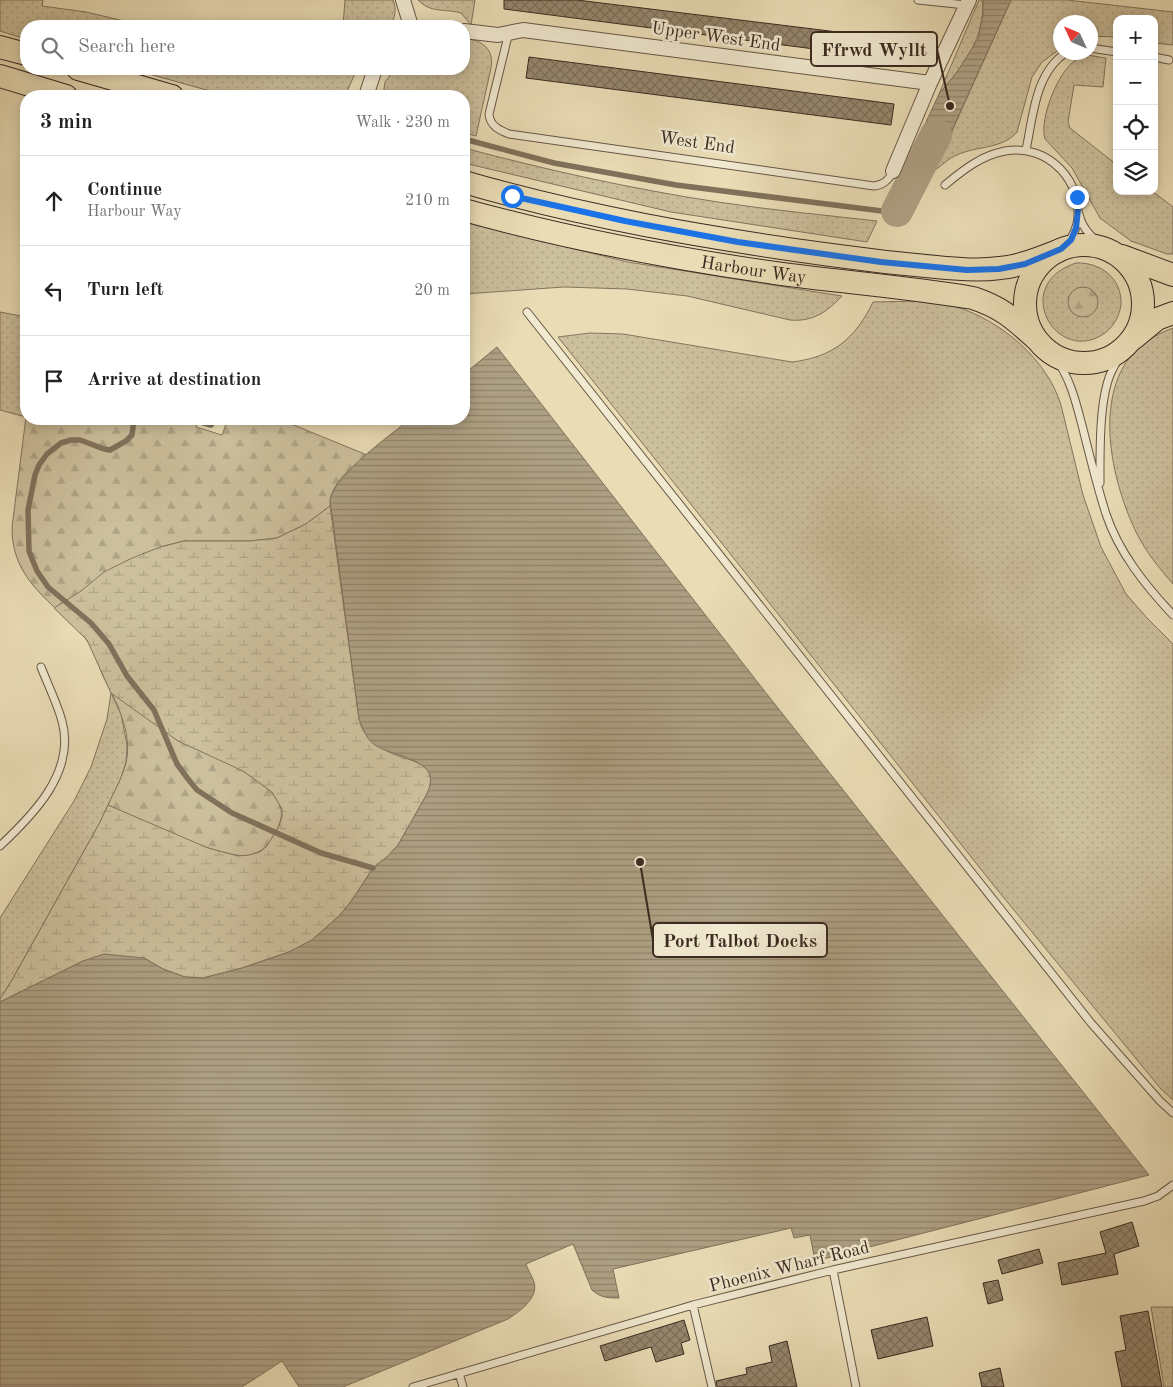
<!DOCTYPE html>
<html lang="en">
<head>
<meta charset="utf-8">
<style>
	body { margin:0; font-family:"Old Standard TT",serif; background:#f2f2f2; color:#222 }
	.controls { position:absolute; right:15px; top:15px; display:grid; overflow:hidden; border-radius:10px; box-shadow:0 2px 12px #0003 }
	.controls button { width:45px; height:45px; display:grid; place-items:center; padding:0; border:0; border-bottom:1px solid #e0e0e0; background:#fff; color:#222; font:25px sans-serif }
	.compass { position:absolute; left:1053px; top:15px; width:45px; height:45px; border-radius:50%; background:#fff; box-shadow:0 2px 12px #0003; rotate:314deg }
	.stop { position:absolute; width:15px; height:15px; margin:-11px; border:4px solid #1a73e8; border-radius:50%; background:#fff }
	.stop.end { background:#1a73e8; border-color:#fff; box-shadow:0 1px 5px #0008 }
	.list { margin:0; padding:0; list-style:none }
	h2 { display:flex; justify-content:space-between; align-items:center; height:65px; margin:0; padding:0 20px; font-size:21px }
	h2 small { font-size:16px; font-weight:400; color:#767676 }
	.list li { display:grid; grid-template-columns:32px 1fr auto; gap:15px; align-items:center; box-sizing:border-box; height:90px; padding:0 20px; border-top:1px solid #e0e0e0 }
	.list b { display:block; font-size:19px; white-space:nowrap }
	.list p { margin:0; font-size:16px; white-space:nowrap; color:#767676 }
	.list em { font-size:16px; font-style:normal; color:#767676 }
	.icon { flex:none; width:28px; height:28px; fill:none; stroke:currentColor; stroke-width:2; stroke-linecap:round; stroke-linejoin:round }
	.map { position:relative; flex:none; width:1173px; height:1387px; overflow:hidden }
	.search { position:absolute; background:#fff; box-shadow:0 2px 12px #0003; left:20px; top:20px; width:450px; height:55px; display:flex; align-items:center; gap:12px; box-sizing:border-box; padding:0 18px; border-radius:20px; color:#767676; font-size:19px }
	.panel { position:absolute; background:#fff; box-shadow:0 2px 12px #0003; left:20px; top:90px; width:450px; height:335px; border-radius:20px }
	.map>svg:first-child { display:block }
	.grass { fill:url(#grass-dots); stroke:#83745e; fill-rule:evenodd }
	.forest { fill:url(#forest-firs); stroke:#83745e }
	.wetland { fill:url(#wetland-marsh); stroke:#83745e }
	.water { fill:url(#water-rules); stroke:#80715b }
	.lines { fill:none; stroke-linecap:round; stroke-linejoin:round }
	.stream { stroke:#80715b; stroke-width:5.5 }
	.river { stroke:#aea083; stroke-width:32 }
	.building { fill:url(#building-cross-hatch); stroke:#3a2a20 }
	.service-casing { stroke:#665746; stroke-width:9 }
	.minor-casing { stroke:#665746; stroke-width:16 }
	.primary-casing { stroke:#3a2a20; stroke-width:24 }
	.service { stroke:#f1e9d0; stroke-width:7 }
	.minor { stroke:#f1e9d0; stroke-width:14 }
	.primary { stroke:#eaddb6; stroke-width:22 }
	.route { stroke:#1a73e8; stroke-width:6 }
	.labels { text-anchor:middle; stroke-width:5; stroke-linejoin:round; paint-order:stroke }
	.street-label { font-size:18px; fill:#3a2a20; stroke:#f1e9d0 }
	.leader { fill:none; stroke:#3a2a20; stroke-width:2 }
	.callout-dot { fill:#3a2a20; stroke:#f1e9d0; stroke-width:2 }
	.callout { fill:#f1e9d0; stroke:#3a2a20; stroke-width:2 }
	.callout-label { font-size:19px; text-anchor:middle; font-weight:bold; fill:#3a2a20 }
</style>
</head>
<body>
<div class="map">
<svg width="1173" height="1387" viewBox="0 0 1173 1387">
	<defs>
		<pattern id="grass-dots" width="8" height="8" patternUnits="userSpaceOnUse" patternTransform="scale(1.25)"><rect width="8" height="8" fill="#ccbf9c"/><path d="M2 2h.1M6 6h.1" fill="none" stroke="#b0a486" stroke-width="1.8" stroke-linecap="round"/></pattern>
		<pattern id="forest-firs" width="22" height="20" patternUnits="userSpaceOnUse" patternTransform="scale(1.25)"><rect width="22" height="20" fill="#ccbf9c"/><path d="M5 1l3.5 6h-7zM16 11l3.5 6h-7z" fill="#b0a486"/></pattern>
		<pattern id="wetland-marsh" width="20" height="14" patternUnits="userSpaceOnUse" patternTransform="scale(1.25)"><rect width="20" height="14" fill="#ccbf9c"/><path d="M1 5h8M5 5V1M11 12h8M15 12V8" fill="none" stroke="#b0a486"/></pattern>
		<pattern id="water-rules" width="6" height="5" patternUnits="userSpaceOnUse" patternTransform="scale(1.25)"><rect width="6" height="5" fill="#aea083"/><path d="M0 2.5h6" fill="none" stroke="#8f836b"/></pattern>
		<pattern id="building-cross-hatch" width="8" height="8" patternUnits="userSpaceOnUse" patternTransform="scale(1.25)"><rect width="8" height="8" fill="#96876e"/><path d="M0 0l8 8M0 8l8-8" fill="none" stroke="#7b6f5a"/></pattern>
	</defs>
	<rect width="100%" height="100%" fill="#eaddb6"/>
	<filter id="stains"><feTurbulence type="fractalNoise" baseFrequency=".004" numOctaves="4"/><feColorMatrix values="0 0 0 0 .2 0 0 0 0 .09 0 0 0 0 .02 0 0 0 .5 -.17"/></filter>
	<radialGradient id="worn" r=".72"><stop offset=".6" stop-color="#630" stop-opacity="0"/><stop offset="1" stop-color="#630" stop-opacity=".3"/></radialGradient>
	<path class="grass" d="M0 0H43L42 6 86 12 145 26H26V39L0 31Z
		M345 0H393C397 9 395 18 390 26H343Z
		M418 0H475L471 25 461 13C444 8 432 14 418 0Z
		M979 0H983C984 40 964 65 939 94Z
		M1011 0H1067L1173 12V45L1154 43V19H1117V37L1091 36 1090 22H1060V49L1042 62 1032 77 1017 132C1003 149 976 146 957 155 949 158 941 166 934 171Z
		M469 39C485 42 494 51 491 68L476 136 464 133V96H383L385 82 395 69H464V40Z
		M1087 55 1106 58 1103 87 1074 85 1068 122 1070 128 1117 165V191H1152L1173 207V254H1167L1131 241 1100 218 1072 168 1045 139C1039 119 1058 71 1076 60 1079 57 1083 57 1087 55Z
		M131 69H305L318 72 323 69H357L345 96H228Z
		M464 148C547 170 632 189 718 202 770 210 824 215 877 221L867 242 671 212 464 163Z
		M464 222 628 262 842 296C827 312 813 322 790 320L687 296 627 289 564 287 464 294Z
		M1076 263C1100 262 1122 278 1121 304 1120 315 1114 326 1105 333 1057 367 1009 285 1076 263ZM1074 290 1096 308 1090 315 1068 298Z
		M922 301C934 302 945 303 957 307 1001 321 1047 359 1061 405L1083 495 1101 547 1126 594 1148 619 1173 644V1100L1161 1089 995 887 558 337 590 333 623 334 792 362C833 357 855 339 873 302Z
		M0 312 26 317V417L0 410Z
		M1173 328V584C1160 569 1146 552 1137 534 1113 485 1094 406 1129 358 1140 343 1157 334 1173 328Z
		M111 693 121 714 127 745 126 762 121 778 99 824 12 980 0 999V918L74 801 91 767 107 719Z
		M1151 1307H1173V1387H1164Z"/>
	<path class="forest" d="M1068 302a15 15 0 1 1 30 0a15 15 0 1 1-30 0Z
		M26 417V419H199L196 427 222 435 228 419H279L367 455C352 468 329 483 330 506L306 524 277 538 250 541H184L160 547 243 771C259 783 288 798 280 822 275 837 267 850 251 855 225 862 137 818 108 805 114 792 122 778 126 763 133 732 116 702 103 676 98 664 93 648 85 638 54 602 11 581 12 527Z"/>
	<path class="wetland" d="M330 506 359 719C360 722 361 727 363 730 366 735 381 748 387 751 406 762 442 760 427 794L398 845 388 856 373 868 352 900 340 915 312 940 289 952 242 968 203 978 185 977 163 969 144 958 83 961 0 1002V999L12 980 99 824 108 805 208 848 238 856 249 855 260 852 267 846 279 826 282 817V809L272 792 243 771 178 741 111 693 87 640 54 608 81 591 104 572 130 559 160 547 184 541H250L277 538 306 524Z"/>
	<path class="water" d="M983 0H1011L929 181 904 170 939 94 957 72 978 39 983 14Z
		M497 347 766 693 1149 1175 815 1261 810 1235 794 1238 791 1228 613 1269 619 1298C608 1298 601 1298 592 1290L573 1244 526 1264C528 1270 532 1276 534 1282 539 1298 519 1312 508 1319L343 1387H299L282 1361 242 1387H0V1002L83 961 104 954 144 958 163 969 185 977 203 978 242 968 289 952 312 940 340 915 352 900 373 868 388 856 398 845 427 794C444 758 396 759 375 745 366 739 363 729 359 719L330 499C339 471 387 438 410 419H464V374Z"/>
	<g class="lines">
		<path class="stream" d="M464 139 554 163 676 185 882 211H897
			M134 419 132 435 126 441 110 450 104 449 80 440H71L61 443 47 454 39 465 35 475 28 510 29 551 37 571 48 587 91 623 109 644 127 676 154 710 177 764 188 779 197 790 232 813 321 853 373 868
			M190 419 211 425 214 419"/>
		<path class="river" d="M897 211 936 135"/>
	</g>
	<path class="building" d="M504 0H577L927 43 923 63 504 9Z
		M529 57 894 104 891 125 526 78Z
		M1132 1222 1139 1246 1114 1254 1118 1274 1062 1285 1058 1263 1106 1253 1100 1232Z
		M1039 1249 1043 1263 1002 1274 998 1260Z
		M998 1280 1003 1300 988 1304 983 1283Z
		M1148 1311 1162 1387H1122L1115 1352 1126 1350 1120 1316Z
		M927 1317 933 1346 878 1359 871 1330Z
		M684 1320 690 1340 681 1343 684 1354 656 1362 651 1347 605 1361 600 1346Z
		M787 1341 797 1387H717L716 1381 747 1374 746 1368 772 1362 769 1346Z
		M1000 1368 1004 1387H982L979 1373Z"/>
	<g class="lines">
		<g class="service-casing">
			<path id="service" d="M918 0 966 5
				M509 32 489 114C490 126 499 130 509 134L874 186C884 185 889 180 893 171
				M1090 48 1117 52
				M1154 57 1169 60
				M1026 150C1033 117 1035 72 1067 52
				M945 185C963 170 982 155 1005 151 1048 143 1085 182 1077 224 1074 235 1070 243 1061 249
				M1079 214C1083 232 1096 241 1110 251
				M527 312 1091 1023 1160 1101 1173 1113
				M1053 355C1070 376 1076 402 1083 429 1090 457 1097 486 1106 514 1119 553 1146 586 1173 615
				M1100 483C1100 453 1099 403 1110 375 1115 363 1122 353 1129 342
				M0 846C33 815 76 772 62 721 57 703 48 685 41 667
				M833 1270 856 1387
				M693 1305 712 1387
				M459 1373 463 1387
				M413 1387 693 1305 833 1270 1144 1201 1158 1196 1173 1185"/>
		</g>
		<g class="minor-casing">
			<path id="minor" d="M403 0 411 26
				M464 31 498 35 523 30 930 83
				M366 96 375 69
				M893 171 930 83 969 0"/>
		</g>
		<g class="primary-casing">
			<g id="primary">
				<path d="M0 47 26 54"/>
				<path d="M78 69 172 96"/>
				<path d="M0 76 66 96"/>
				<path d="M464 182C584 217 707 238 831 255 866 260 901 264 936 267 957 269 979 271 1000 268 1021 266 1039 258 1058 251"/>
				<path id="s1" d="M464 210C565 238 670 258 775 273 841 282 907 287 973 298 1001 307 1014 319 1035 338"/>
				<circle cx="1084" cy="304" r="59"/>
				<path d="M1122 256 1173 275"/>
				<path d="M1134 338 1157 319 1173 313"/>
			</g>
		</g>
		<use href="#service" class="service"/>
		<use href="#minor" class="minor"/>
		<use href="#primary" class="primary"/>
	</g>
	<g class="lines">
		<path class="route" d="M512 196 625 221 738 242 881 262 967 270 999 269 1025 264 1061 249 1071 240 1076 228 1078 209 1077 197"/>
	</g>
	<g class="labels">
		<g class="street-label">
			<text transform="translate(716 36) rotate(8)" y="6">Upper West End</text>
			<text transform="translate(697 142) rotate(8)" y="6">West End</text>
			<text dy="6" stroke="none"><textPath href="#s1" startOffset="296">Harbour Way</textPath></text>
			<text transform="translate(789 1266) rotate(-14)" y="6">Phoenix Wharf Road</text>
		</g>
	</g>
	<path class="leader" d="M950 106L937 49M640 862L653 940"/>
	<g class="callout-dot">
		<circle cx="950" cy="106" r="5"/>
		<circle cx="640" cy="862" r="5"/>
	</g>
	<g class="callout">
		<rect x="811" y="32" width="126" height="34" rx="5"/>
		<rect x="653" y="923" width="174" height="34" rx="5"/>
	</g>
	<g class="callout-label">
		<text x="874" y="56">Ffrwd Wyllt</text>
		<text x="740" y="947">Port Talbot Docks</text>
	</g>
	<rect width="100%" height="100%" filter="url(#stains)"/>
	<rect width="100%" height="100%" fill="url(#worn)"/>
</svg>
<div class="controls">
<button>+</button>
<button>−</button>
<button><svg class="icon" aria-label="locate" viewBox="0 0 24 24"><circle cx="12" cy="12" r="6"/><path d="M12 2v4M12 18v4M2 12h4M18 12h4"/></svg></button>
<button><svg class="icon" aria-label="layers" viewBox="0 0 24 24"><path d="M12 4l9 5-9 5-9-5zM3 14l9 5 9-5"/></svg></button>
</div>
<svg class="compass" viewBox="-18 -18 36 36"><path d="M0-13l5 13h-10z" fill="#e53935"/><path d="M0 13l5-13h-10z" fill="#767676"/></svg>
<div class="stop" style="left:512px;top:196px"></div>
<div class="stop end" style="left:1077px;top:197px"></div>
<div class="search"><svg class="icon" aria-label="search" viewBox="0 0 24 24"><circle cx="10" cy="10" r="6"/><path d="M15 15l6 6"/></svg>Search here</div>
<section class="panel">
<h2>3 min<small>Walk · 230 m</small></h2>
<ul class="list">
<li><svg class="icon" aria-label="ahead" viewBox="0 0 24 24"><path d="M12 20V5M6 11l6-6 6 6"/></svg><div><b>Continue</b><p>Harbour Way</p></div><em>210 m</em></li>
<li><svg class="icon" aria-label="left" viewBox="0 0 24 24"><path d="M17 20v-9H6M10 6l-5 5 5 5"/></svg><div><b>Turn left</b></div><em>20 m</em></li>
<li><svg class="icon" aria-label="arrive" viewBox="0 0 24 24"><path d="M6 21V4h12l-3 4 3 4H6"/></svg><div><b>Arrive at destination</b></div></li>
</ul>
</section>
</div>
</body>
</html>
